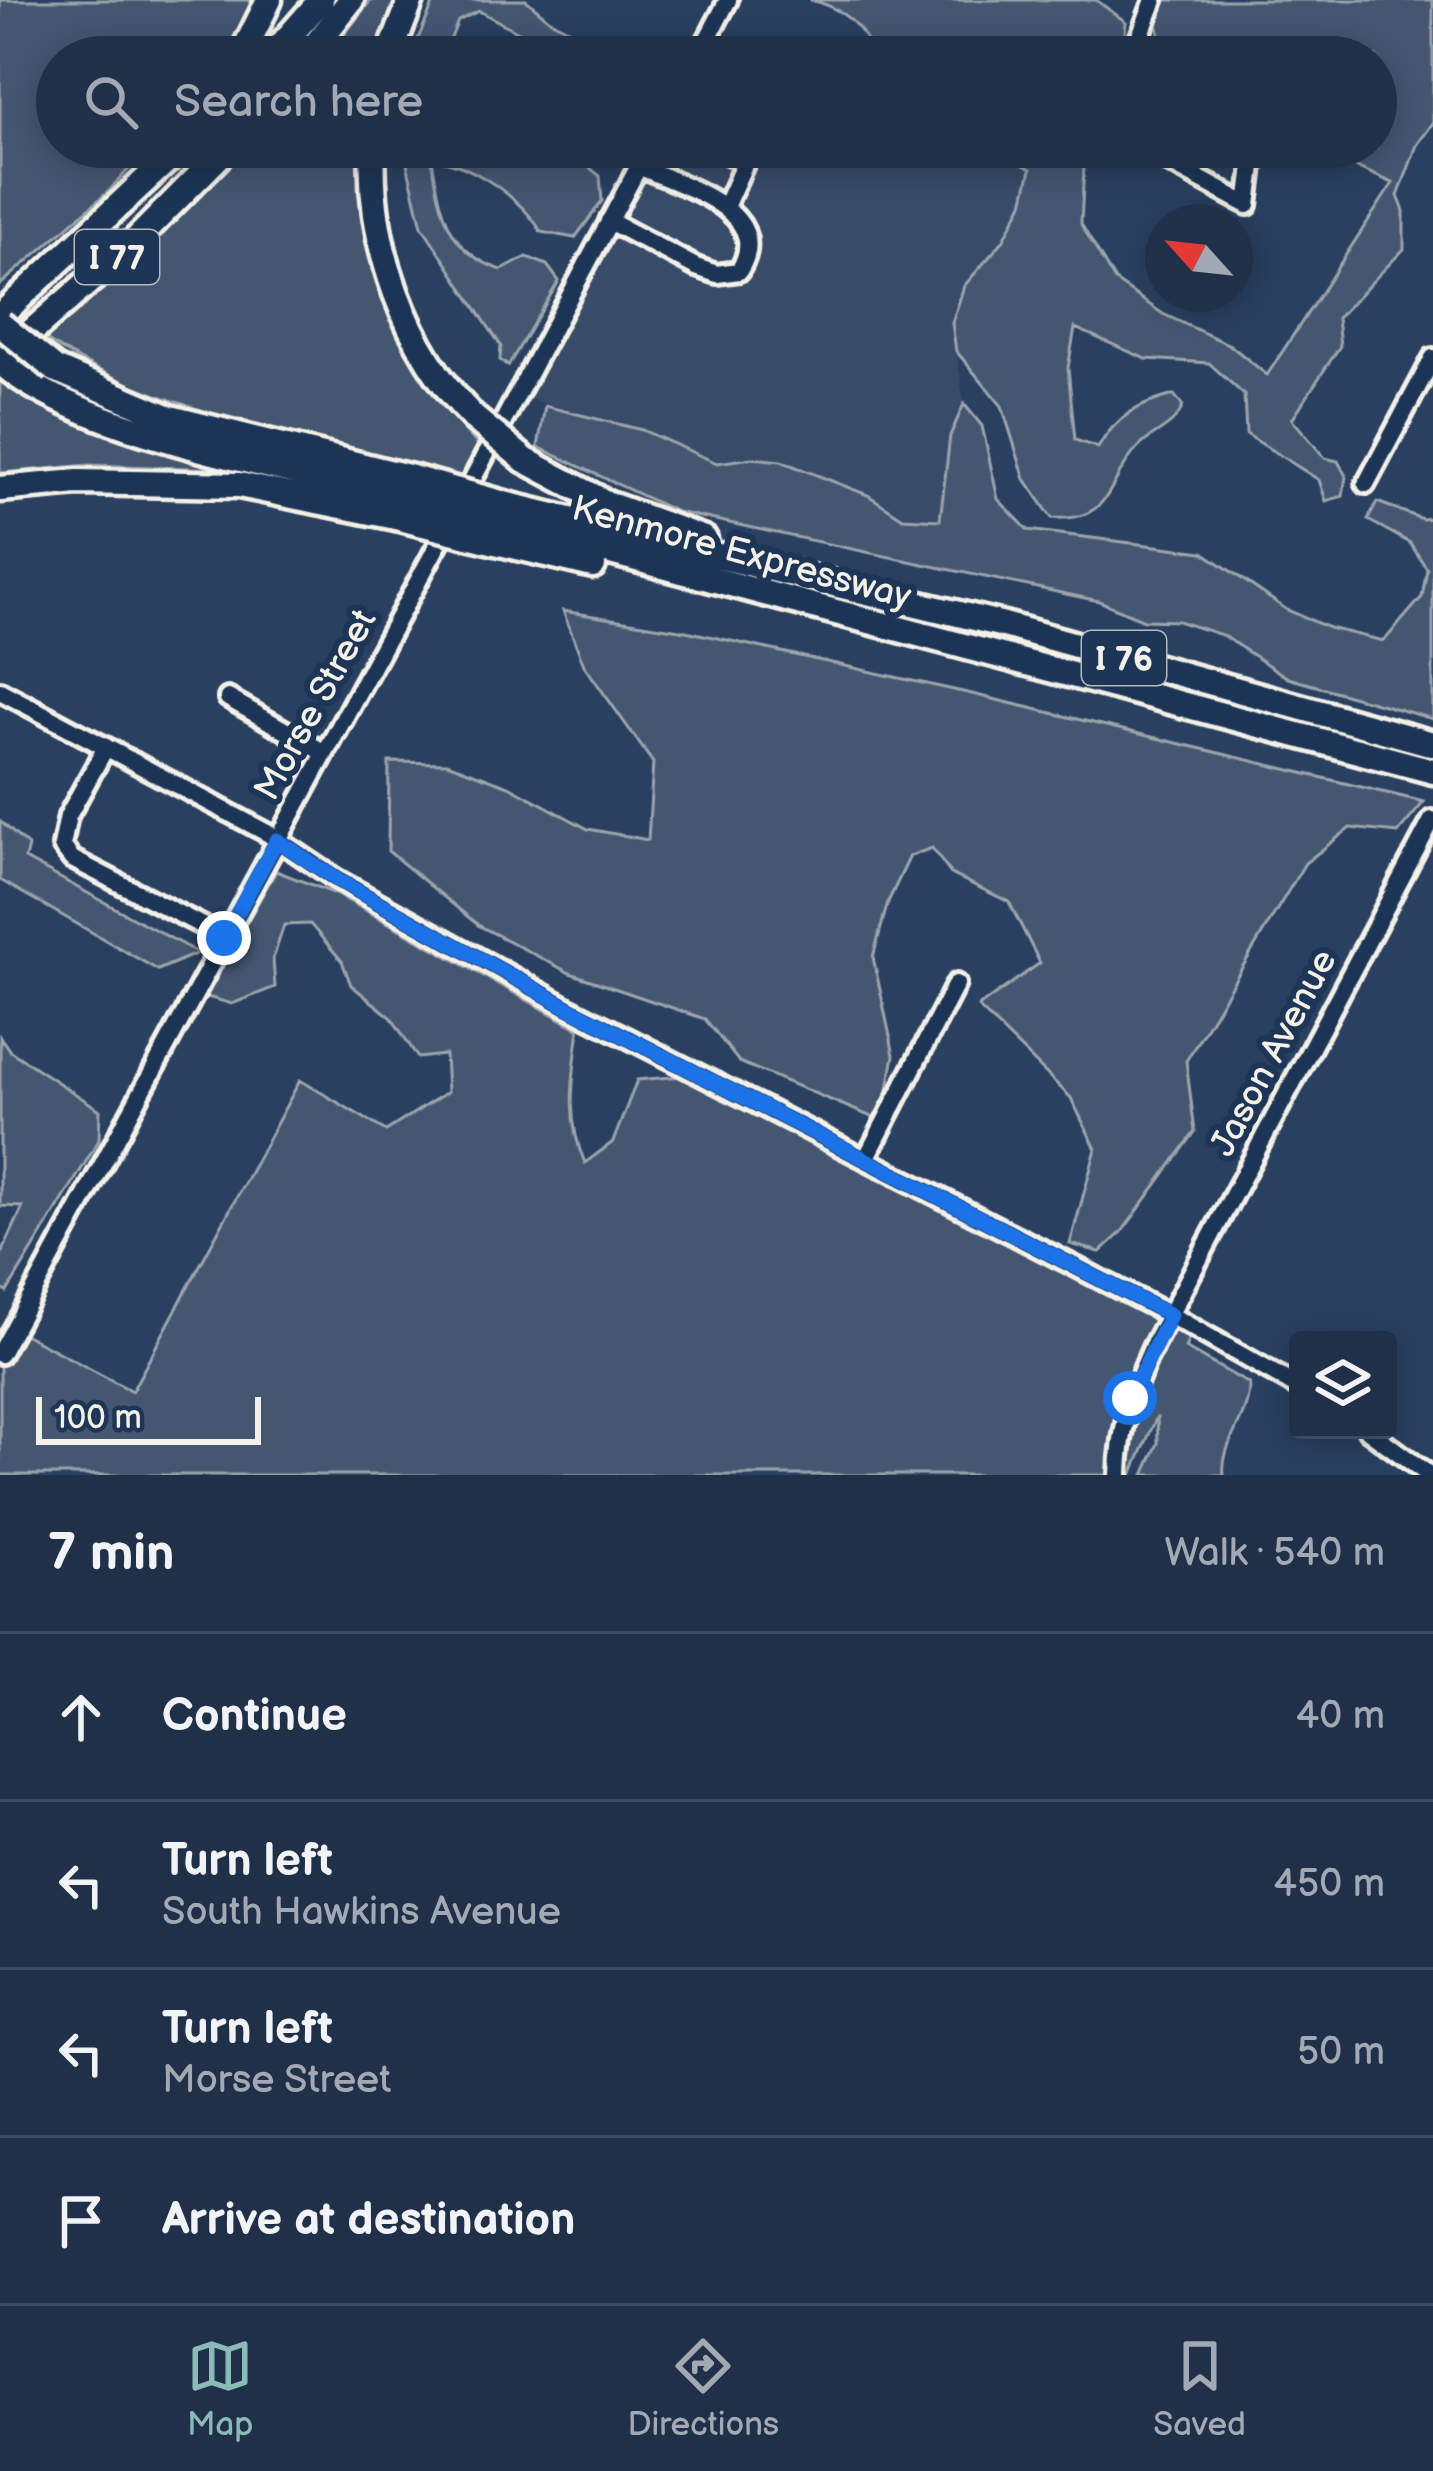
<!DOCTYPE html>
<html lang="en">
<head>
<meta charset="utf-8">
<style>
	body { margin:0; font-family:"Balsamiq Sans",sans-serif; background:#28384f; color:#f1f3f6 }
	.controls { position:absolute; right:36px; bottom:36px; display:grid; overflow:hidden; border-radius:12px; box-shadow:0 6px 30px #0003 }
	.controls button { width:108px; height:108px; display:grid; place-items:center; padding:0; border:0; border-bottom:3px solid #3d4b60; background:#203048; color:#f1f3f6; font:60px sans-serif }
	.compass { position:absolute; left:1145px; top:204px; width:108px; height:108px; border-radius:50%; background:#203048; box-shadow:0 6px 30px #0003; rotate:297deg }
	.scale { position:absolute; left:36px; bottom:30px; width:225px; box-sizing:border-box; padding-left:12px; border:6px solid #f4f1e8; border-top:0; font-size:33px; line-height:42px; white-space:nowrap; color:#f4f1e8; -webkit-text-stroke:9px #1d3557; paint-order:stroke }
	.stop { position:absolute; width:36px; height:36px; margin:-27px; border:9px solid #1a73e8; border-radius:50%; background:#fff }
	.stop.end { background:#1a73e8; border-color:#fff; box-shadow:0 3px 12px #0008 }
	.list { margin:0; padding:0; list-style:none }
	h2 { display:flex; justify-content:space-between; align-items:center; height:156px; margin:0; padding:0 48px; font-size:51px }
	h2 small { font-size:39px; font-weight:400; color:#a2a9b4 }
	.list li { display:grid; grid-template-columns:78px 1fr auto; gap:36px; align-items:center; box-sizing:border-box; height:168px; padding:0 48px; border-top:3px solid #3d4b60 }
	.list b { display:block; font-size:45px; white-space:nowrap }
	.list p { margin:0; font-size:39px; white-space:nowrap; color:#a2a9b4 }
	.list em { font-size:39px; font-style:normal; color:#a2a9b4 }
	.icon { flex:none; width:66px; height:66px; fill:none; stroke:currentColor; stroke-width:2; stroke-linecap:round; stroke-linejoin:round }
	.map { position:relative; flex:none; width:1433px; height:1475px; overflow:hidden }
	.search { position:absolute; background:#203048; box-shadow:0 6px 30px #0003; left:36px; right:36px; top:36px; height:132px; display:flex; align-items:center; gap:30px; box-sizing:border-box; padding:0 42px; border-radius:66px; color:#a2a9b4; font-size:45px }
	.sheet { height:828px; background:#203048 }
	nav { display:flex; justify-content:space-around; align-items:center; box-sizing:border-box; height:168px; border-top:3px solid #3d4b60; background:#203048; font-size:33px; color:#a2a9b4 }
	nav a { display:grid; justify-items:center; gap:6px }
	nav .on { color:#8bbbb9 }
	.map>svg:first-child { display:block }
	.built { fill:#374c69 }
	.green { fill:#445771; stroke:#9ca4ac; stroke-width:3 }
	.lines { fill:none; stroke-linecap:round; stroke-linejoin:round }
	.minor-casing { stroke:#f4f1e8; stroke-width:26 }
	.highway-casing { stroke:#f4f1e8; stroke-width:33 }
	.minor { stroke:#1d3557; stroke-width:16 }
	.highway { stroke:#1d3557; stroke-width:24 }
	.highway-bridge-casing { stroke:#f4f1e8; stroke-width:33; stroke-linecap:butt }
	.highway-bridge { stroke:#1d3557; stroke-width:24 }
	.route { stroke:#1a73e8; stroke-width:15 }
	.labels { text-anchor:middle; stroke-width:12; stroke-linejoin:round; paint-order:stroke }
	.shield { fill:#1d3557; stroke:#b4b9bc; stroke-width:3 }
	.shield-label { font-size:33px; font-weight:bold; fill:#f4f1e8 }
	.street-label { font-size:36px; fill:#f4f1e8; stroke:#1d3557 }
</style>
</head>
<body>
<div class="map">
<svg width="1433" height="1475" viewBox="0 0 1433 1475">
	<rect width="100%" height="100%" fill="#2a4060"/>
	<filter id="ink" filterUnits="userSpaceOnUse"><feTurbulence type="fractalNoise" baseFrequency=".00833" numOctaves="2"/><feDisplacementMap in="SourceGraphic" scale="24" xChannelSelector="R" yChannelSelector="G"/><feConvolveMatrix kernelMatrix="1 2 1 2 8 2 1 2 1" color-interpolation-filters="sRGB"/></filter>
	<g filter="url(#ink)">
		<path class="built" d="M660 147H992L1031 168 1023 203 1003 241 964 286 952 323 964 404 950 436 940 520 903 518 837 481 752 458 717 463 642 430 522 397Z"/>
		<path class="green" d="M0 0H255L223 57H57V147H149L108 192 0 285Z
			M371 0H395L375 57H327Z
			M435 0H526L550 20 609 50 607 57H565L479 11 458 21 443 57H410Z
			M810 0H1096L1126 22 1123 55 871 57C868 27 837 5 810 0Z
			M1162 0H1433V123L1417 145 1398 196 1404 211V249L1337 318 1340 346 1292 419 1325 458 1338 461 1346 476 1343 496 1326 501 1319 480 1246 434 1244 395 1209 363 1146 359 1075 328 1068 368 1075 440 1098 448C1116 416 1139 404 1174 395L1183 406C1174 427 1157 430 1141 445 1107 476 1115 523 1052 518L1025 479 1002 406 956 351 952 323 964 286 1003 241 1023 203 1031 169 992 147H1085L1081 224 1115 281 1163 314 1230 345 1267 375 1393 183 1310 147H1376V57H1165L1155 15Z
			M248 147H359C353 259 401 365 478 445L462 477C328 437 168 421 46 340Z
			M403 147H473L522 156 529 147H564L600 176 602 201 575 238 541 232C526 202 467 159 432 160 441 212 448 253 502 270L527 257 547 265 559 281 508 366 500 360 501 346 422 226Z
			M0 376 23 393 118 438 219 469 89 465 0 473Z
			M964 404 982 426 998 499 1028 530 1203 552 1287 610 1329 628 1384 641 1422 597 1427 569 1410 543 1368 520 1377 502 1422 519 1433 518V719L1288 678 1222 635 1178 621 1144 620 1099 601 677 512 538 447 545 406 642 430 717 463 752 458 781 461 868 495 903 518 940 520 950 436Z
			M563 611 686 631 972 694 1424 802 1398 833 1350 828 1305 863 1186 1061 1195 1132 1122 1232 1100 1252 1070 1244 1096 1149 1071 1098 978 1007 1040 963 1009 902 951 874 932 848 910 856 888 902 873 957 894 1055 887 1095 874 1118 739 1062 705 1019 570 973 478 925 388 851 389 762 447 763 509 786 588 829 648 840 653 763 584 665Z
			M0 821 28 846 25 859 198 953 158 970 0 880Z
			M276 871 336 894 579 1029C573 1077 565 1118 585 1163L613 1142 637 1080 683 1076 1189 1338 1185 1348 1249 1384C1250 1418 1220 1443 1224 1475H1144L1158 1443 1157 1416 1132 1475H0V1367L20 1332 132 1391 300 1080 386 1131 447 1092 445 1055 418 1058 391 1017 351 985 342 961 310 924 284 925 273 959 275 987 232 1004 204 996Z
			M0 1037 10 1051 100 1110 99 1140 7 1292 0 1288V1257L23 1207 0 1206Z"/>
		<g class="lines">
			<g class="minor-casing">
				<path id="minor" d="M698 57 728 0
					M1132 57 1154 0
					M715 147 745 163
					M1140 147 1248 205 1254 158 1234 147
					M725 207 752 147
					M609 221 696 267 717 274 739 271C776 211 681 186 639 166
					M1366 484 1433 358
					M461 501 649 147
					M0 691 269 834 336 879 569 1008 1170 1315 1298 1387
					M228 698 325 753
					M106 747 68 816 62 846 72 859 224 937
					M866 1159 956 984
					M0 1354 449 524
					M1368 1430 1429 1475
					M1119 1475C1120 1426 1133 1390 1153 1346L1432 820"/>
			</g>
			<g class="highway-casing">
				<path id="highway" d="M241 57 269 0
					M271 57 321 0
					M306 57 351 0
					M389 57 411 0
					M373 147C368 244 405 349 474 418
					M0 316 181 147
					M7 353 134 242 228 147
					M0 361C70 431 306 473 406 497
					M55 369 170 418 412 478
					M525 460 610 505 704 539
					M0 489 78 482 239 485 396 517
					M512 506 1004 625 1433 744
					M505 524 1433 771
					M496 542 593 565"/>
			</g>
			<use href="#minor" class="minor"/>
			<use href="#highway" class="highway"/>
			<g class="highway-bridge-casing">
				<path id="highway-bridge" d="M0 324 55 369
					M474 418 525 460
					M412 478 512 506
					M406 497 505 524
					M396 517 496 542"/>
			</g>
			<use href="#highway-bridge" class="highway-bridge"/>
		</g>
	</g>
	<g class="lines" filter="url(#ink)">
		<path class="route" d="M224 938 277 840 336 879 569 1008 1170 1315 1130 1398"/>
	</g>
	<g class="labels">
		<g class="shield">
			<rect x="75" y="230" width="84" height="54" rx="9"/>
			<rect x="1082" y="631" width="84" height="54" rx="9"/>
		</g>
		<g class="shield-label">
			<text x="117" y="269">I 77</text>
			<text x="1124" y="670">I 76</text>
		</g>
		<g class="street-label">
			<text transform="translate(742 551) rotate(15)" y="13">Kenmore Expressway</text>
			<text transform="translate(314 704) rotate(-61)" y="13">Morse Street</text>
			<text transform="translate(1272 1052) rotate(-62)" y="13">Jason Avenue</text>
		</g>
	</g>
</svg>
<div class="controls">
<button><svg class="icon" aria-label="layers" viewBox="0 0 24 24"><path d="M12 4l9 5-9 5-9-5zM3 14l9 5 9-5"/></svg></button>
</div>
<svg class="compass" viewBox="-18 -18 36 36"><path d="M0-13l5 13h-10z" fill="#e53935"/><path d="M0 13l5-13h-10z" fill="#a2a9b4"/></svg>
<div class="scale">100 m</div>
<div class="stop" style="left:1130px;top:1398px"></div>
<div class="stop end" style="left:224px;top:938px"></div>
<div class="search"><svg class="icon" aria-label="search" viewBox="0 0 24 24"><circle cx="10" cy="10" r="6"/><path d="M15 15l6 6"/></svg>Search here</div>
</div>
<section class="sheet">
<h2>7 min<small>Walk · 540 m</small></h2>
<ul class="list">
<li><svg class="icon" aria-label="ahead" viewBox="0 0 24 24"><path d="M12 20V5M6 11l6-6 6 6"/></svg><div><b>Continue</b></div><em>40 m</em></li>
<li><svg class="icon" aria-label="left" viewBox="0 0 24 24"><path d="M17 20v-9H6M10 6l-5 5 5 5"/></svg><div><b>Turn left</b><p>South Hawkins Avenue</p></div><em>450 m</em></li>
<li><svg class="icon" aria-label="left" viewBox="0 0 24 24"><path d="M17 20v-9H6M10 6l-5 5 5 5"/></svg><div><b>Turn left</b><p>Morse Street</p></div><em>50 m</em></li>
<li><svg class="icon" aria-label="arrive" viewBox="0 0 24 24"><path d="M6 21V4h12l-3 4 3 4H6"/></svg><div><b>Arrive at destination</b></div></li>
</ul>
</section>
<nav>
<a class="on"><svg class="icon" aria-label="map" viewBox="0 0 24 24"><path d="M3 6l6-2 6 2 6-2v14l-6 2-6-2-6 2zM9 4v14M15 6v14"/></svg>Map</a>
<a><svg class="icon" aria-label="directions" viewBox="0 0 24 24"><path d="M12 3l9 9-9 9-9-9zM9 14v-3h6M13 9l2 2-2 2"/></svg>Directions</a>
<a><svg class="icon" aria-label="saved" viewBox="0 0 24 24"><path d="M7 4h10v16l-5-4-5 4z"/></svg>Saved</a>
</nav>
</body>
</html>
